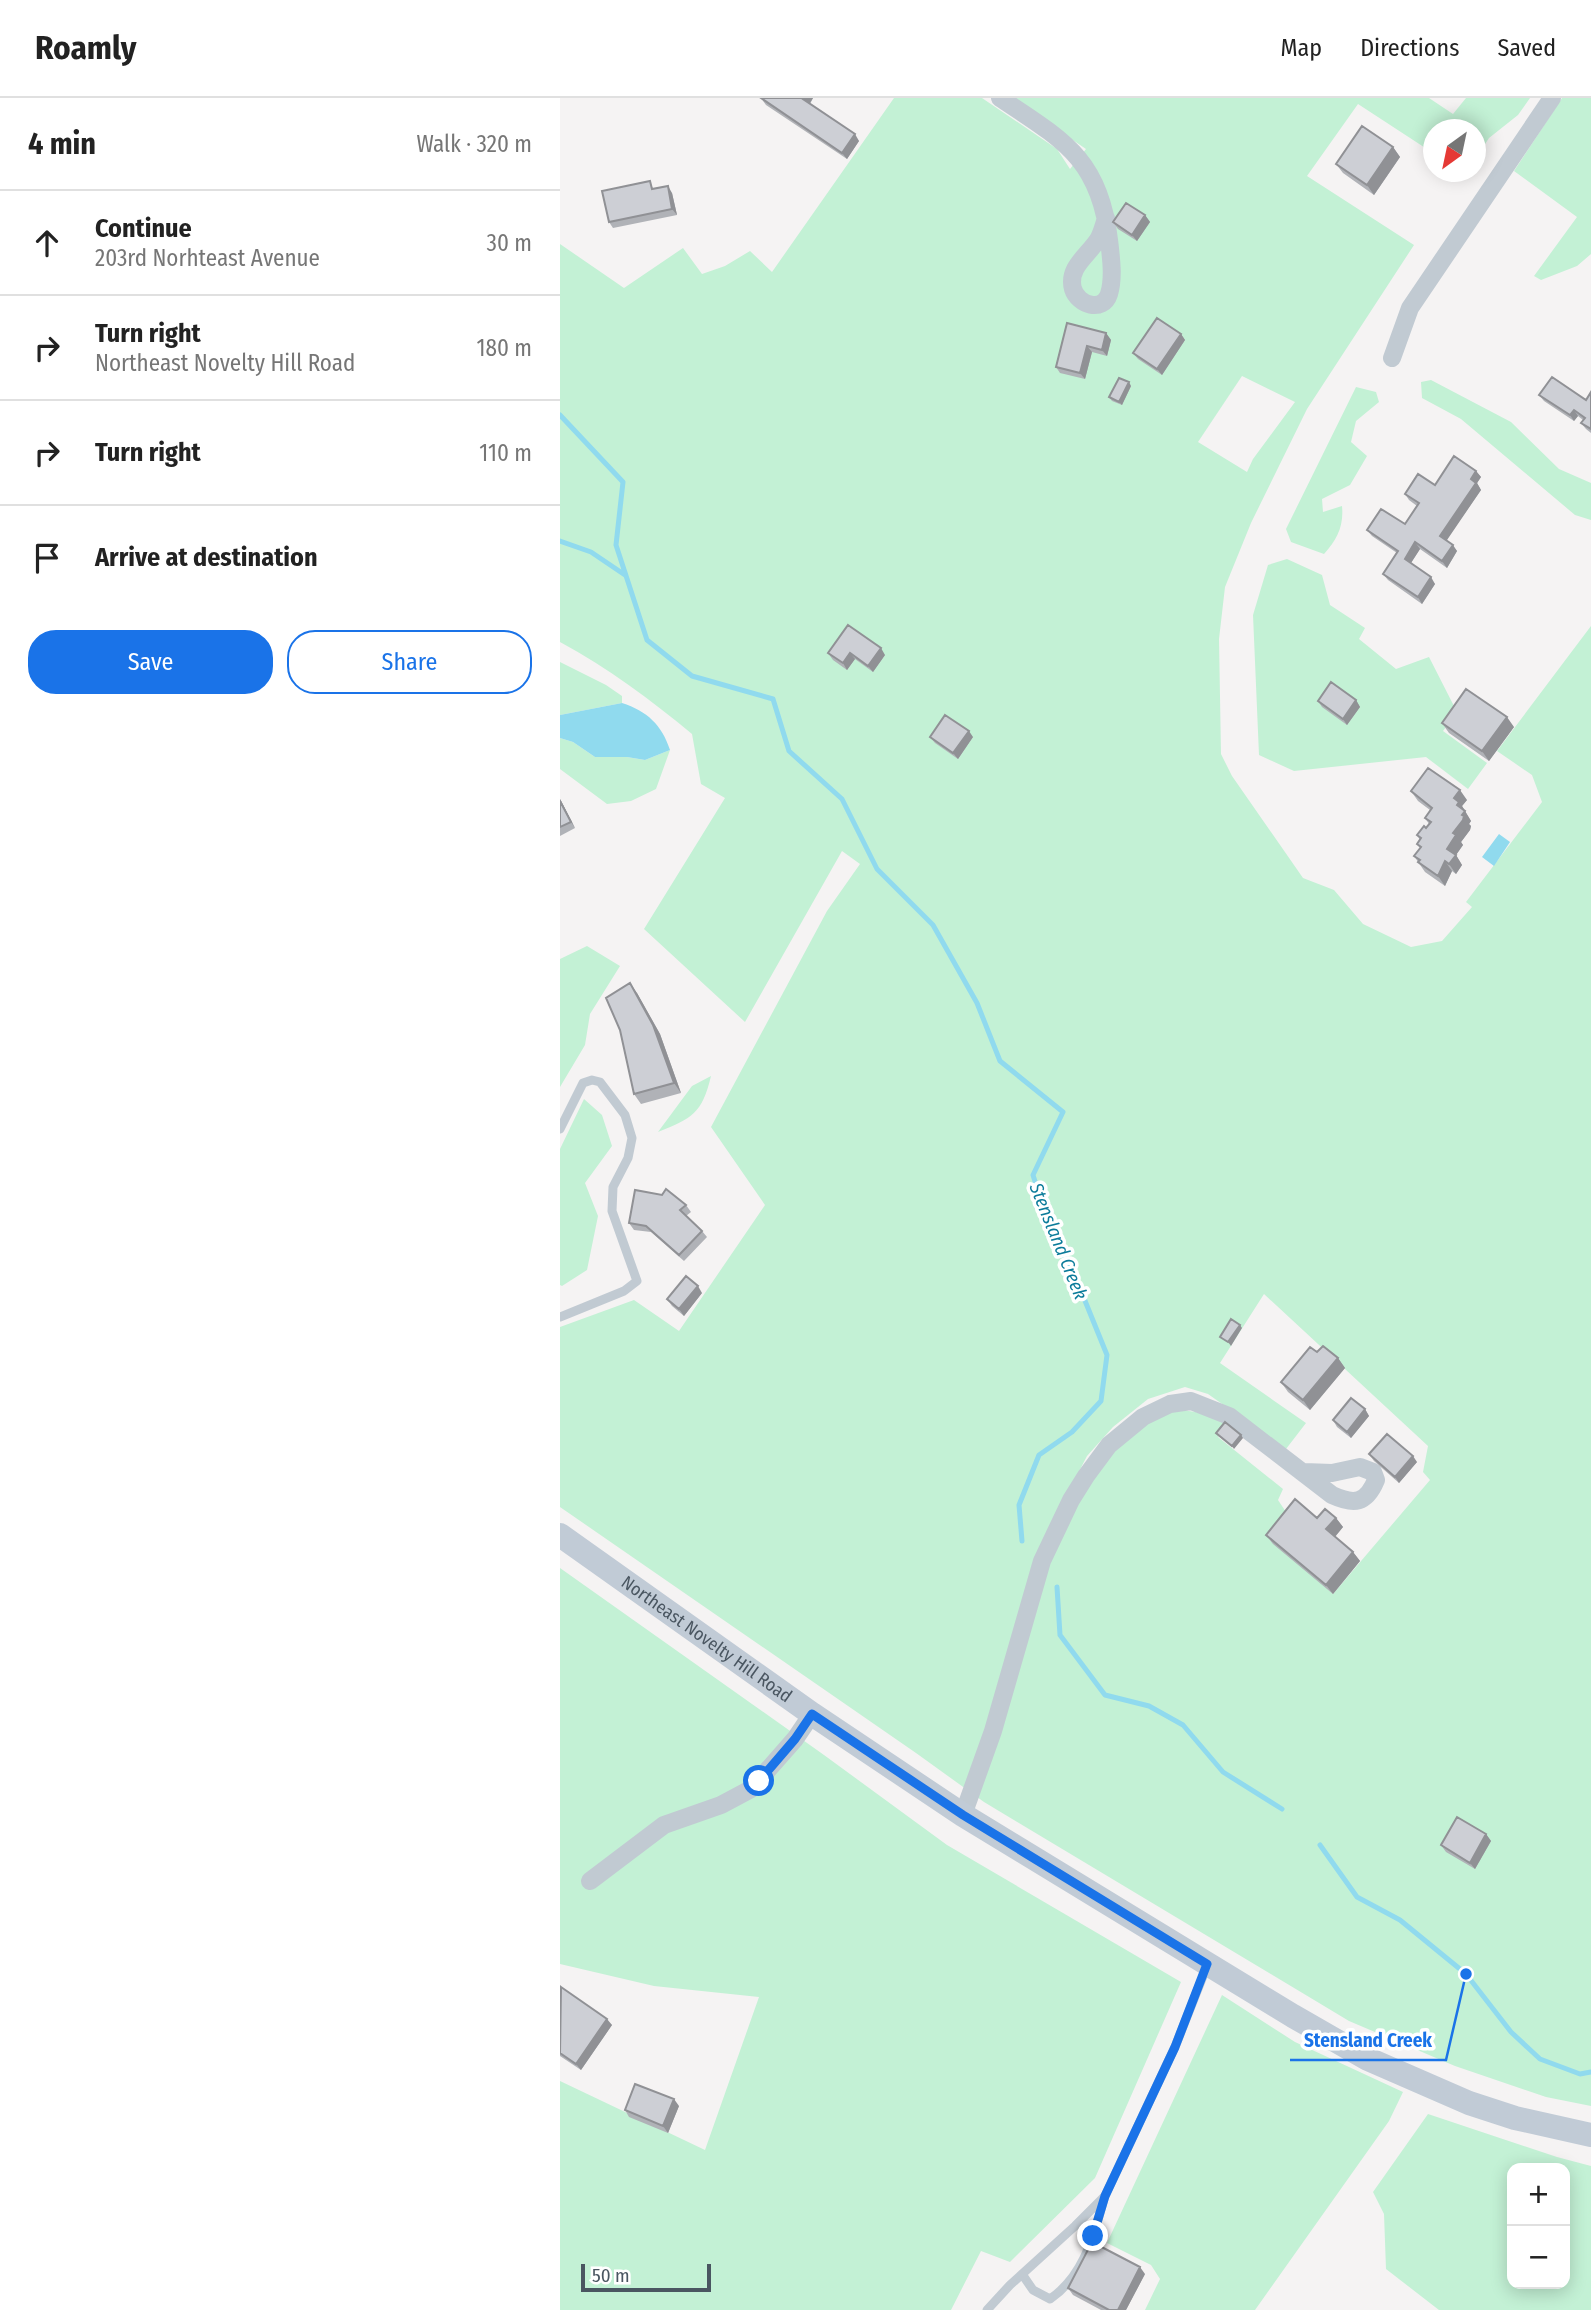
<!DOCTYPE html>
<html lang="en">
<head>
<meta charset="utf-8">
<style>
	body { margin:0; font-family:"Fira Sans Condensed",sans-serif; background:#f2f2f2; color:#222 }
	.controls { position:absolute; right:21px; bottom:21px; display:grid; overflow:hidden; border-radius:14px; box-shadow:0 4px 18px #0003 }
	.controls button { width:63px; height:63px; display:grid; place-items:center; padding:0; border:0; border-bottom:2px solid #e0e0e0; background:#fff; color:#222; font:35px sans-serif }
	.compass { position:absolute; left:863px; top:21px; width:63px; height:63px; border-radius:50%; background:#fff; box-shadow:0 4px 18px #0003; rotate:213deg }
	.scale { position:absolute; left:21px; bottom:18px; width:130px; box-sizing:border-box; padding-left:7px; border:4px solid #4a5661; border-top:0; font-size:19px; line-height:24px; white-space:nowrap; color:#4a5661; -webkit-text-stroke:5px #fff; paint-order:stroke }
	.stop { position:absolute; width:21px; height:21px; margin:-16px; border:5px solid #1a73e8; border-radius:50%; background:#fff }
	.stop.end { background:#1a73e8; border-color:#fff; box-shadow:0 2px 7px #0008 }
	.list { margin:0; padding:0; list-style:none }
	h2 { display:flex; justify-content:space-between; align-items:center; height:91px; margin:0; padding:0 28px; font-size:30px }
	h2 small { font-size:23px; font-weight:400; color:#767676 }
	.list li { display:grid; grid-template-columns:46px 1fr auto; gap:21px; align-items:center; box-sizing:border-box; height:105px; padding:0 28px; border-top:2px solid #e0e0e0 }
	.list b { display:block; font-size:26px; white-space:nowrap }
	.list p { margin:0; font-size:23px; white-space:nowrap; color:#767676 }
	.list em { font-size:23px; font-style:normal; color:#767676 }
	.actions { display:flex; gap:14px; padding:21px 28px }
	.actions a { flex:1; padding:16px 0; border:2px solid #1a73e8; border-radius:28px; text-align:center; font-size:24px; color:#1a73e8 }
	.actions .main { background:#1a73e8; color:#fff }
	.icon { flex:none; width:38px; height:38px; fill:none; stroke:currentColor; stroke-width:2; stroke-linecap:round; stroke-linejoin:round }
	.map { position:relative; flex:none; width:1031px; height:2212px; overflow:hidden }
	header { display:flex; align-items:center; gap:42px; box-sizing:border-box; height:98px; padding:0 35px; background:#fff; border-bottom:2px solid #e0e0e0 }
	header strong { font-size:33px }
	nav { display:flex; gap:38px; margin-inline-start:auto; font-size:24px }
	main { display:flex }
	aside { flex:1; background:#fff }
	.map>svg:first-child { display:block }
	.green { fill:#c3f1d5; fill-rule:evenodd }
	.water { fill:#90daee }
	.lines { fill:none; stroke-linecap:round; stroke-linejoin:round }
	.stream { stroke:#90daee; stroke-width:5 }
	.lane { stroke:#c1cad2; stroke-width:9 }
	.street { stroke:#c1cad2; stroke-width:18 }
	.secondary { stroke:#c1cbd6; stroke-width:24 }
	.wall { fill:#b0b2b7 }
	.shaded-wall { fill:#909195 }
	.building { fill:#cdcfd5; stroke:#909195; stroke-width:2 }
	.route { stroke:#1a73e8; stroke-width:9 }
	.labels { text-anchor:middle; stroke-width:7; stroke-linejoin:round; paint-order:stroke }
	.street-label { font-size:18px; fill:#4a5661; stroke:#fff }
	.water-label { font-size:19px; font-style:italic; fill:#0c7c9b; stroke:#fff }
	.leader { fill:none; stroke:#1a73e8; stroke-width:2.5 }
	.callout-dot { fill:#1a73e8; stroke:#fff; stroke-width:2.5 }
	.callout-label { font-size:19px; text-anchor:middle; font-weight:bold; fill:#1a73e8; stroke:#fff; stroke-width:7; stroke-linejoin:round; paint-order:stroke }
</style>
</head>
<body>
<header>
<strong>Roamly</strong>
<nav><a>Map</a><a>Directions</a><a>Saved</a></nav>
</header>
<main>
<aside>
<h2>4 min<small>Walk · 320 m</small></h2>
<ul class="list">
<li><svg class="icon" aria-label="ahead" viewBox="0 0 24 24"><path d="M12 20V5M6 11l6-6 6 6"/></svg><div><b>Continue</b><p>203rd Norhteast Avenue</p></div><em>30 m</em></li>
<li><svg class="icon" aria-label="right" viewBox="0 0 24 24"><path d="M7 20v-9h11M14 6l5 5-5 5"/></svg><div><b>Turn right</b><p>Northeast Novelty Hill Road</p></div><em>180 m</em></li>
<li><svg class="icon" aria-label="right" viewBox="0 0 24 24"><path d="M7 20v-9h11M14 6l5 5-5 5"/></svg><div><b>Turn right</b></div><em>110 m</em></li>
<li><svg class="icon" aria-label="arrive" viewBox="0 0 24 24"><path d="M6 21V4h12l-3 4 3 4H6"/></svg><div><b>Arrive at destination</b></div></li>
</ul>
<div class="actions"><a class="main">Save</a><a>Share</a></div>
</aside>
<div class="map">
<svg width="1031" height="2212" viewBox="0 0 1031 2212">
	<rect width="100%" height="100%" fill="#f5f3f3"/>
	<path class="green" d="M334 0H422L497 51 510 71 526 51 451 0H869L893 16 906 0H970L958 17 929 40 916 60V32H874L873 55 798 6 747 78 854 147 747 311 691 425 665 489 659 541 661 656 672 678 743 780 774 792 803 826 851 849 882 843 912 809 906 804 982 704 972 677 937 653 1031 528V2008L986 1999 895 1968 789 1923 424 1704 356 1655 0 1409V1229L74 1202 119 1233 205 1107 151 1029 267 813 300 766 282 753 185 924 84 831 165 700 141 686 132 636C91 602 48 570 0 544V146L64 190 123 150 142 176 165 168 190 153 212 174ZM682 278 735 304 693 361 687 374 638 344ZM704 1196 868 1348 863 1374 870 1382 773 1496 732 1423 718 1402 723 1391 658 1339 667 1327C653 1316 618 1307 600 1316 558 1336 513 1402 485 1439L527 1358 553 1329 588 1301 625 1289 648 1296 726 1351 746 1325 660 1265Z
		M1002 0H1031V156L1017 168 981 182 974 178 1017 119 954 73Z
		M871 282 951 324 999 371 1031 385V422L1015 417 901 321 862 300 861 284Z
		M796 289 816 294 819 304 796 323 791 344 807 358 790 387 762 401 763 414 782 408C784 428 777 442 764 456L731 444 726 431Z
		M727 461 762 477 770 507 805 530 799 541 836 571 869 559 897 614 883 633 927 665 908 691 866 659 734 673 699 657 693 517 708 467Z
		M0 564 46 587 62 598V605L0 617Z
		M0 640 13 644 35 659H67L85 662 110 652 96 691 71 703 47 706 0 671Z
		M27 848 60 868 30 916 25 947 0 989V861Z
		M151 978C142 1016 132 1020 98 1034L132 988Z
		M24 1001 42 1017 52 1048 25 1085 38 1118 27 1172 2 1188 0 1187V1051Z
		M0 1470 264 1657 387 1747 621 1884 535 2080 450 2164 421 2153 391 2212H0V1983L145 2052 199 1899 94 1888 0 1866Z
		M662 1897 735 1944 843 1994 829 2023 695 2212H585L600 2181 591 2167 547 2145Z
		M868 2016 997 2059 1031 2068V2212H879L826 2171 824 2116 813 2094ZM952 2070H1005V2186H952Z"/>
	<path class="water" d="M62 605C87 613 102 627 110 652L85 662 67 659H35L13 644 0 640V617Z
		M939 736 950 744 934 768 922 759Z"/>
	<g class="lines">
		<path class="stream" d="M0 317 63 384 56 447 87 542 132 578 213 601 229 653 282 701 317 771 373 827 417 905 440 963 503 1014 473 1077 488 1125 519 1188 547 1257 541 1303 512 1334 479 1357 459 1407 462 1443
			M0 443 31 454 65 477
			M497 1489 500 1537 545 1597 589 1608 623 1627 663 1674 722 1711
			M760 1747 797 1799 840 1822 906 1876 951 1934 980 1961 1020 1976 1031 1974"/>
		<path class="lane" d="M0 1031 23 985 32 982 40 984 65 1017 72 1040 68 1060 53 1089 52 1113 77 1183 64 1193 0 1219
			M462 2176 473 2192 490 2201C524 2178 533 2139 544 2101
			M427 2212 450 2187 515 2128 545 2098 615 1949 647 1868"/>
		<path class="street" d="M440 0C503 42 540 61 549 142 551 159 554 180 549 196 543 215 518 207 513 191 507 169 529 157 539 140 542 134 544 127 546 120
			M832 260 850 210 992 0
			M403 1717 433 1633 482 1463 511 1402 526 1378 549 1347 583 1319 610 1306 631 1303 669 1318 772 1397C794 1407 806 1406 816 1382L813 1374 800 1369 772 1375 744 1374
			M30 1783 104 1727 161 1707 191 1691 235 1641 252 1616"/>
		<path class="secondary" id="s1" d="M0 1437 252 1616 403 1717 733 1918 808 1961 909 2005 955 2020 1031 2037"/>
	</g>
	<path class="wall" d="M201 0H253L250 6 299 43 287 61 206 7Z
		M833 49 840 59 814 97 783 75 776 66Z
		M95 90V91L112 95 117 117 53 130 49 124Z
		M585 117 590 124 577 143 558 131 553 124Z
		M546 235 551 242 547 258 532 254 525 281 500 275 496 269Z
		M621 236 625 242 602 277 578 261 573 255Z
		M571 288 562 307 552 303 549 299Z
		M1031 294V335L1026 331 1021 325 1023 322 1018 318 1014 323 984 303 979 297 1026 302Z
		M916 373 921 379 917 385 921 392 886 442 897 453 887 470 860 451 851 465 875 486 862 506 828 482 823 476 837 455 812 438 807 432 845 426 857 408 849 402 845 396 875 387Z
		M268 555 325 557 313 574 295 561 287 572 273 562Z
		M796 602 800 609 787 627 762 609 758 603Z
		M882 625 954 629 929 663 889 635Z
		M370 639H413L398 661 375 645Z
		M851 693 907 702 902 708 911 723 909 726 911 728 910 732 901 744 903 747 896 757 902 767 896 776 892 773 885 788 865 774 854 758 860 750 857 746 860 742 857 737 866 730 869 726 865 720 870 712 858 703Z
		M0 701 15 730 0 738Z
		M77 895 100 936 121 995 81 1006 74 996Z
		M126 1107 131 1114 126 1118 142 1133 147 1139 124 1163 91 1134 74 1132 69 1125Z
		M142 1195 124 1218 112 1208 107 1201Z
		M757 1254 778 1260 785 1270 750 1312 728 1294 721 1284Z
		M805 1311 809 1318 791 1340 777 1329 773 1322Z
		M809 1356 857 1364 839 1385 814 1363Z
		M757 1420H776L783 1429 775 1439 793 1454 800 1463 773 1496 713 1446 706 1437Z
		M926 1736 931 1743 915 1771 886 1754 881 1747Z
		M0 1890 52 1927 21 1972 0 1958Z
		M119 2008 108 2035 69 2019 65 2012Z
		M585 2176 566 2212H541L513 2197 508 2190Z"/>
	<path class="shaded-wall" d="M244 0H253L248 8 243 1Z
		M295 36 299 43 287 61 282 55Z
		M833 49 840 59 814 97 807 87Z
		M108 88 112 95 117 117 112 111Z
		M585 117 590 124 577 143 572 137Z
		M546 235 551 242 547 258 542 252Z
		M621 236 625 242 602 277 597 271Z
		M527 248 532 254 525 281 520 275Z
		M569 284 571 288 562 307 559 304Z
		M1014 312 1018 318 1014 323 1010 317Z
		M916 373 921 379 917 385 921 392 885 445 880 438 911 381Z
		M855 444 860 451 849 468 845 461Z
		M893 447 897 453 887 470 882 463Z
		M871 479 875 486 862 506 858 499Z
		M321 550 325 557 313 574 308 568Z
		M290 555 295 561 287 572 283 565Z
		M796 602 800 609 787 627 783 621Z
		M947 619 954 629 929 663 922 653Z
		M409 633 413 639 398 661 393 655Z
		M900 692 907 702 902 708 911 723 909 726 911 728 910 732 901 744 903 747 896 757 902 767 896 776 889 766 887 751 893 735 897 707 894 700Z
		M0 701 15 730 11 724 0 703Z
		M885 763 892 773 885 788 878 778Z
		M70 885 77 895 100 936 121 995 114 985Z
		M138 1188 142 1195 124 1218 119 1211Z
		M680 1227 682 1230 671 1248 668 1244Z
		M778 1260 785 1270 750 1312 743 1302Z
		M805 1311 809 1318 791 1340 787 1334Z
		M681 1337 683 1340 674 1351 672 1348Z
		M853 1358 857 1364 839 1385 835 1379Z
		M776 1420 783 1429 773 1441 766 1431Z
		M793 1454 800 1463 773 1496 766 1487Z
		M926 1736 931 1743 915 1771 910 1765Z
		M47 1921 52 1927 21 1972 16 1966Z
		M114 2001 119 2008 108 2035 103 2028Z
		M580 2169 585 2176 566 2212H558Z"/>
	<path class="building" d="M201 0H244L243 1 295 36 282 55Z
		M802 28 833 49 807 87 776 66Z
		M90 83 92 91 108 88 112 111 49 124 42 93Z
		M566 105 585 117 572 137 553 124Z
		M597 220 621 236 597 271 573 255Z
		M507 225 546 235 542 252 527 248 520 275 496 269Z
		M992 279 1026 302 1031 294V331L1021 325 1025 320 1014 312 1010 317 979 297Z
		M559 280 569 284 559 304 549 299Z
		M894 358 916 373 911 381 916 385 880 438 893 447 882 463 855 444 845 461 871 479 858 499 823 476 838 453 807 432 821 411 845 426 859 405 845 396 858 376 875 387Z
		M288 527 321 550 308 568 290 555 283 565 268 555Z
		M771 584 796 602 783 621 758 603Z
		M906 591 947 619 922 653 882 625Z
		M385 617 409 633 393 655 370 639Z
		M868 670 900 692 894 700 899 704 897 707 905 713 902 717 904 718 903 722 893 735 896 737 887 751 896 757 889 766 885 763 878 778 858 764 860 762 854 758 861 749 857 746 861 740 857 737 864 728 866 730 871 724 865 720 872 710 851 693Z
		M0 703 11 724 0 729Z
		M70 885 93 927 114 985 74 996 60 932 46 900Z
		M106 1091 126 1107 120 1112 142 1133 119 1157 86 1128 69 1125 75 1092 102 1097Z
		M126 1178 138 1188 119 1211 107 1201Z
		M671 1221 680 1227 668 1244 660 1239Z
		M763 1248 778 1260 743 1302 721 1284 750 1249 757 1254Z
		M791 1300 805 1311 787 1334 773 1322Z
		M665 1324 681 1337 672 1348 656 1335Z
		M827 1336 853 1358 835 1379 809 1356Z
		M735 1401 757 1420 765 1411 776 1420 766 1431 793 1454 766 1487 706 1437Z
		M897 1719 926 1736 910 1765 881 1747Z
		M1 1889 47 1921 16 1966 0 1955Z
		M75 1986 114 2001 103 2028 65 2012Z
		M532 2144 580 2169 558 2212H549L508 2190Z"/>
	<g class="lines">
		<path class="route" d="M199 1683 235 1641 252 1616 403 1717 647 1866 615 1949 545 2098 533 2138"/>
	</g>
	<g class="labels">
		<g class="street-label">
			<text dy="6" stroke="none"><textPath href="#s1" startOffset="180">Northeast Novelty Hill Road</textPath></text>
		</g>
		<g class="water-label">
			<text transform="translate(499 1143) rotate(68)" y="7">Stensland Creek</text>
		</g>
	</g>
	<path class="leader" d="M906 1876L886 1962H730"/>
	<circle class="callout-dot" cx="906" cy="1876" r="7"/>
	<g class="callout-label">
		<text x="808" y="1949">Stensland Creek</text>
	</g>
</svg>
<div class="controls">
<button>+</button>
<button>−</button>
</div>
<svg class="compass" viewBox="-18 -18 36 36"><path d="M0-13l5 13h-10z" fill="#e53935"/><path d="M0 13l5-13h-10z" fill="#767676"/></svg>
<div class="scale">50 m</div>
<div class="stop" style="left:199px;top:1683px"></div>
<div class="stop end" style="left:533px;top:2138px"></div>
</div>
</main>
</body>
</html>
